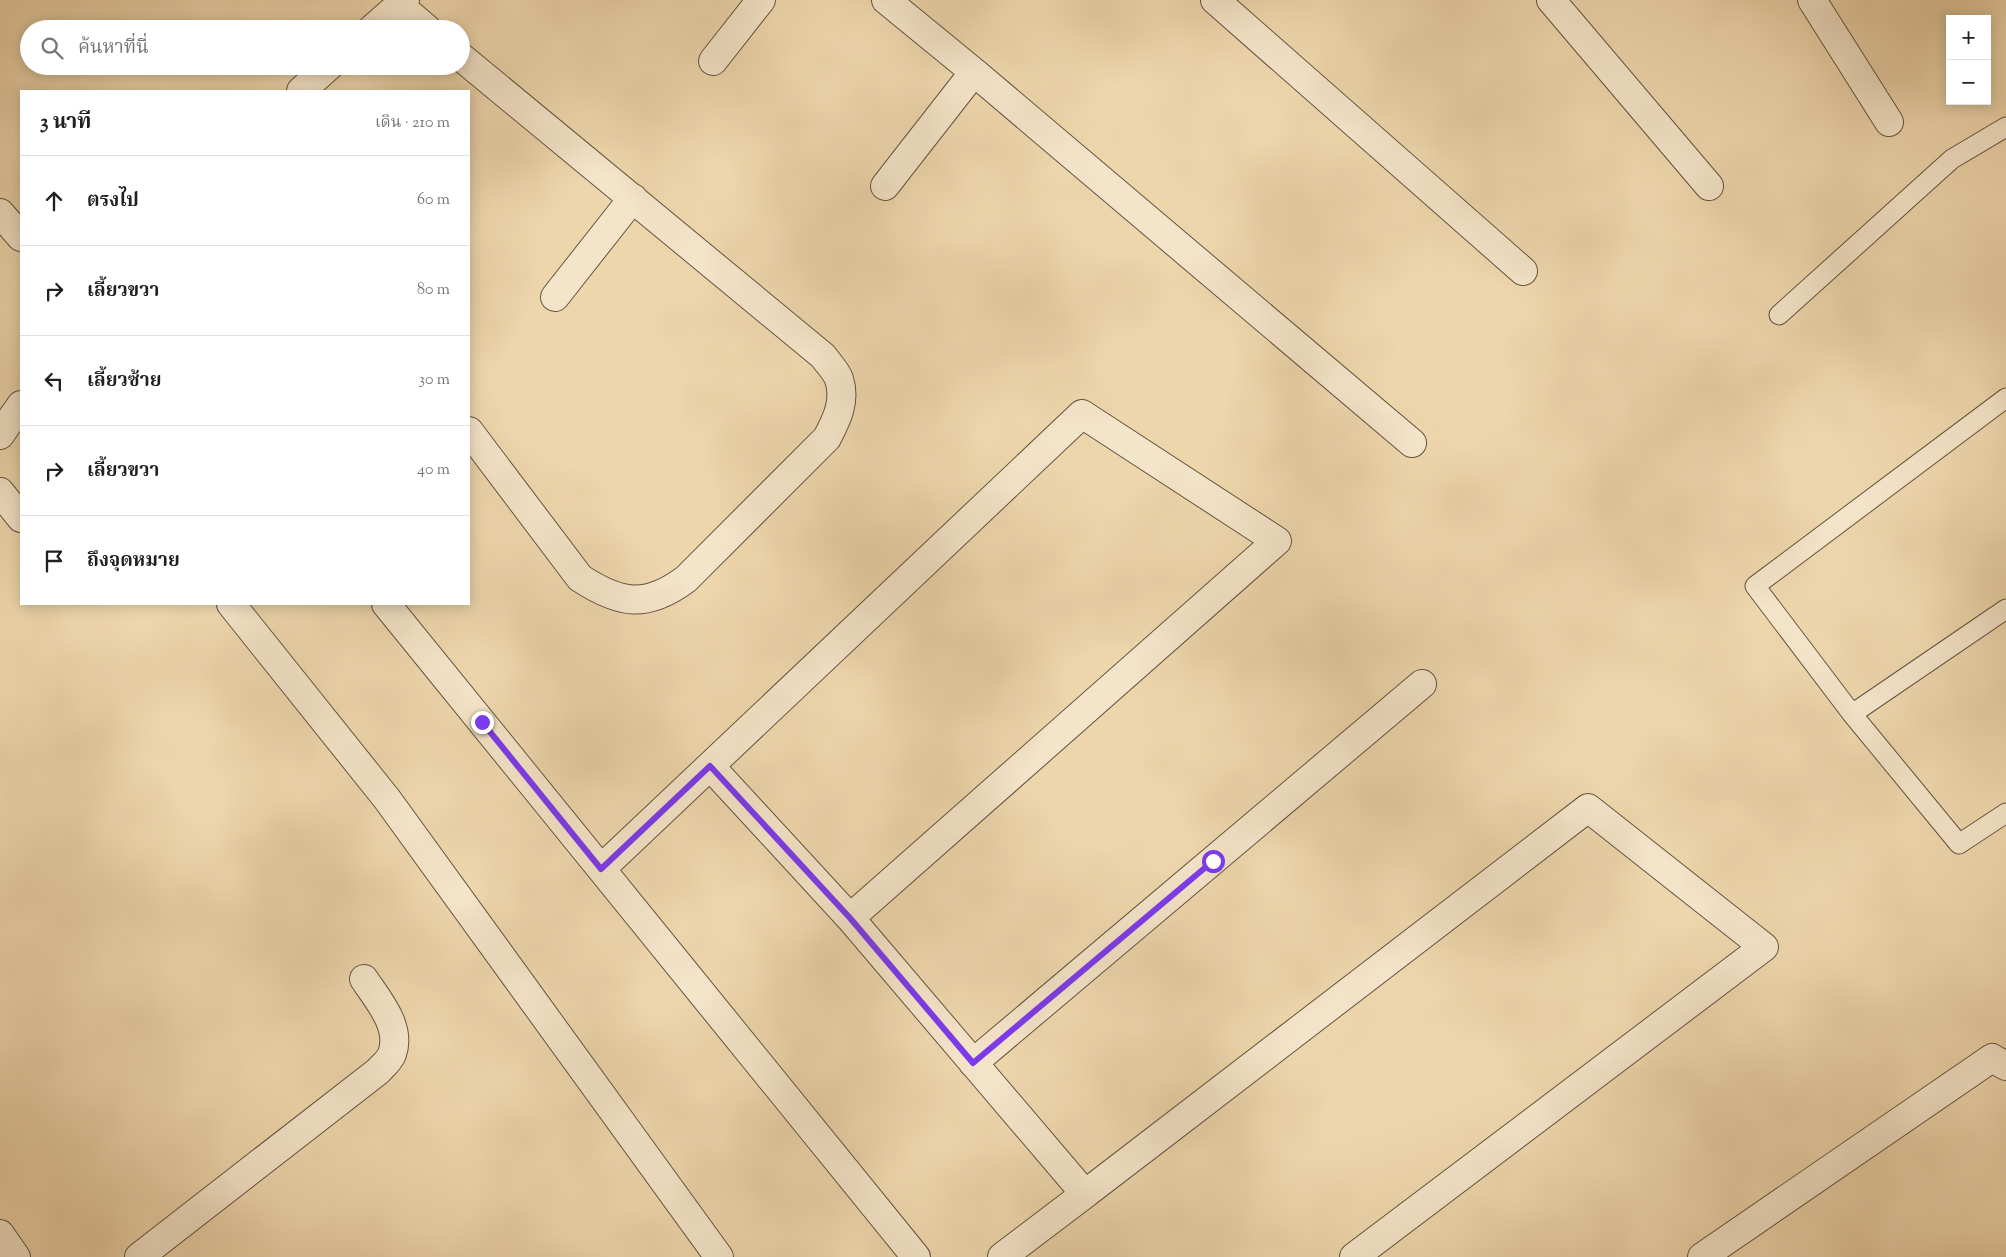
<!DOCTYPE html>
<html lang="th">
<head>
<meta charset="utf-8">
<style>
	body { margin:0; font-family:"Sorts Mill Goudy","Noto Serif Thai",serif; background:#f6f6f6; color:#202124 }
	.controls { position:absolute; right:15px; top:15px; display:grid; overflow:hidden; border-radius:0px; box-shadow:0 2px 12px #0003 }
	.controls button { width:45px; height:45px; display:grid; place-items:center; padding:0; border:0; border-bottom:1px solid #e0e0e0; background:#fff; color:#202124; font:25px sans-serif }
	.stop { position:absolute; width:15px; height:15px; margin:-11px; border:4px solid #7c3aed; border-radius:50%; background:#fff }
	.stop.end { background:#7c3aed; border-color:#fff; box-shadow:0 1px 5px #0008 }
	.list { margin:0; padding:0; list-style:none }
	h2 { display:flex; justify-content:space-between; align-items:center; height:65px; margin:0; padding:0 20px; font-size:21px }
	h2 small { font-size:16px; font-weight:400; color:#757577 }
	.list li { display:grid; grid-template-columns:32px 1fr auto; gap:15px; align-items:center; box-sizing:border-box; height:90px; padding:0 20px; border-top:1px solid #e0e0e0 }
	.list b { display:block; font-size:19px; white-space:nowrap }
	.list em { font-size:16px; font-style:normal; color:#757577 }
	.icon { flex:none; width:28px; height:28px; fill:none; stroke:currentColor; stroke-width:2; stroke-linecap:round; stroke-linejoin:round }
	.map { position:relative; flex:none; width:2006px; height:1257px; overflow:hidden }
	.search { position:absolute; background:#fff; box-shadow:0 2px 12px #0003; left:20px; top:20px; width:450px; height:55px; display:flex; align-items:center; gap:12px; box-sizing:border-box; padding:0 18px; border-radius:28px; color:#757577; font-size:19px }
	.panel { position:absolute; background:#fff; box-shadow:0 2px 12px #0003; left:20px; top:90px; width:450px; height:515px; border-radius:0px }
	.map>svg:first-child { display:block }
	.lines { fill:none; stroke-linecap:round; stroke-linejoin:round }
	.lane-casing { stroke:#635441; stroke-width:21 }
	.street-casing { stroke:#635441; stroke-width:30 }
	.lane { stroke:#f4e4c9; stroke-width:19 }
	.street { stroke:#f4e4c9; stroke-width:28 }
	.route { stroke:#7c3aed; stroke-width:6 }
</style>
</head>
<body>
<div class="map">
<svg width="2006" height="1257" viewBox="0 0 2006 1257">
	<rect width="100%" height="100%" fill="#eed6ac"/>
	<filter id="stains"><feTurbulence type="fractalNoise" baseFrequency=".004" numOctaves="4"/><feColorMatrix values="0 0 0 0 .2 0 0 0 0 .09 0 0 0 0 .02 0 0 0 .5 -.17"/></filter>
	<radialGradient id="worn" r=".72"><stop offset=".6" stop-color="#630" stop-opacity="0"/><stop offset="1" stop-color="#630" stop-opacity=".3"/></radialGradient>
	<g class="lines">
		<g class="lane-casing">
			<path id="lane" d="M1779 315 1952 159 2006 127
				M2006 609 1852 714 1959 844 2006 813
				M1852 714 1755 586 2006 398"/>
		</g>
		<g class="street-casing">
			<path id="street" d="M886 0 974 72 1412 443
				M1215 0 1523 271
				M1551 0 1709 186
				M1812 0 1889 122
				M399 5 427 29
				M372 29 405 0
				M461 57 823 356C828 363 836 371 839 379 846 401 837 419 827 438L686 579C646 609 620 604 580 578L469 431
				M713 61 761 0
				M301 91 329 66
				M885 186 974 72
				M0 213 21 237
				M555 297 633 198
				M0 435 21 405
				M0 492 21 518
				M231 604 387 799 719 1257
				M386 604 916 1257
				M710 766 850 918 1085 1194 1002 1257
				M601 869 1082 414 1277 541 850 918
				M973 1063 1422 684
				M1085 1194 1588 808 1764 947 1354 1257
				M0 1234 16 1257
				M139 1257 377 1072C382 1067 390 1060 392 1054 402 1027 378 1000 364 979
				M1702 1257 1992 1058 2006 1066"/>
		</g>
		<use href="#lane" class="lane"/>
		<use href="#street" class="street"/>
	</g>
	<g class="lines">
		<path class="route" d="M482 722 601 869 710 766 850 918 973 1063 1213 861"/>
	</g>
	<rect width="100%" height="100%" filter="url(#stains)"/>
	<rect width="100%" height="100%" fill="url(#worn)"/>
</svg>
<div class="controls">
<button>+</button>
<button>−</button>
</div>
<div class="stop" style="left:1213px;top:861px"></div>
<div class="stop end" style="left:482px;top:722px"></div>
<div class="search"><svg class="icon" aria-label="search" viewBox="0 0 24 24"><circle cx="10" cy="10" r="6"/><path d="M15 15l6 6"/></svg>ค้นหาที่นี่</div>
<section class="panel">
<h2>3 นาที<small>เดิน · 210 m</small></h2>
<ul class="list">
<li><svg class="icon" aria-label="ahead" viewBox="0 0 24 24"><path d="M12 20V5M6 11l6-6 6 6"/></svg><div><b>ตรงไป</b></div><em>60 m</em></li>
<li><svg class="icon" aria-label="right" viewBox="0 0 24 24"><path d="M7 20v-9h11M14 6l5 5-5 5"/></svg><div><b>เลี้ยวขวา</b></div><em>80 m</em></li>
<li><svg class="icon" aria-label="left" viewBox="0 0 24 24"><path d="M17 20v-9H6M10 6l-5 5 5 5"/></svg><div><b>เลี้ยวซ้าย</b></div><em>30 m</em></li>
<li><svg class="icon" aria-label="right" viewBox="0 0 24 24"><path d="M7 20v-9h11M14 6l5 5-5 5"/></svg><div><b>เลี้ยวขวา</b></div><em>40 m</em></li>
<li><svg class="icon" aria-label="arrive" viewBox="0 0 24 24"><path d="M6 21V4h12l-3 4 3 4H6"/></svg><div><b>ถึงจุดหมาย</b></div></li>
</ul>
</section>
</div>
</body>
</html>
